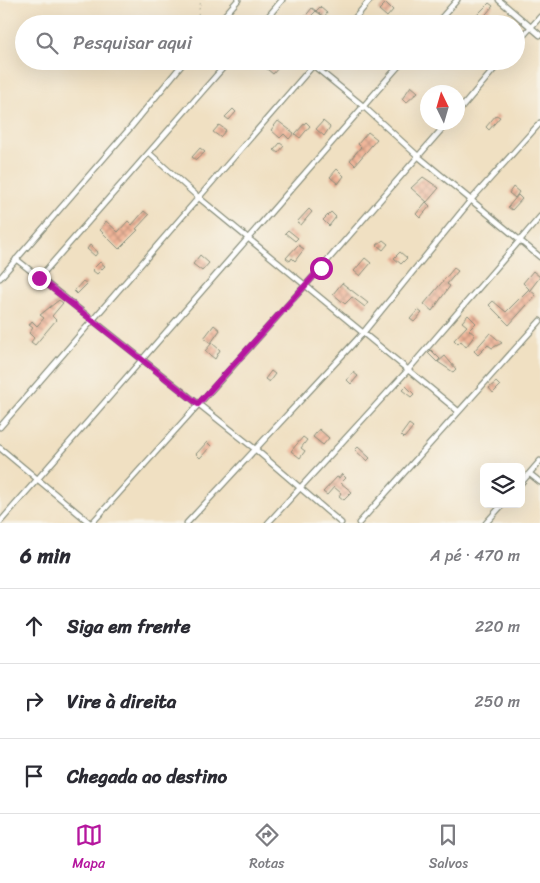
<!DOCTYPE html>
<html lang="pt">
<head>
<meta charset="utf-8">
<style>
	body { margin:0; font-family:Sriracha,sans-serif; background:#f2f2f3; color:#2b2b33 }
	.controls { position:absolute; right:15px; bottom:15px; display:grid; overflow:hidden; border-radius:8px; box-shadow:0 5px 20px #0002 }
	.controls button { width:45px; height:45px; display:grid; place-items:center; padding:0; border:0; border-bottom:1px solid #e1e1e2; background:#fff; color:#2b2b33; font:25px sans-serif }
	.compass { position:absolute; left:420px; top:85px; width:45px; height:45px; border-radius:50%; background:#fff; box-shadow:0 5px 20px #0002; rotate:355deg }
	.stop { position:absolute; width:15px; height:15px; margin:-11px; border:4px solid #b5179e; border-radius:50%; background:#fff }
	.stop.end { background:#b5179e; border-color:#fff; box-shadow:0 1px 5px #0008 }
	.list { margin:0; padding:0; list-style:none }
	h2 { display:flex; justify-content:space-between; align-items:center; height:65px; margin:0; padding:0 20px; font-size:21px }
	h2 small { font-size:16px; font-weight:400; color:#7c7c81 }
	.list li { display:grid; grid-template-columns:32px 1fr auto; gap:15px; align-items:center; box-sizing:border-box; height:75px; padding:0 20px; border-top:1px solid #e1e1e2 }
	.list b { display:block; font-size:19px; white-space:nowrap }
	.list em { font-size:16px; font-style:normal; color:#7c7c81 }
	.icon { flex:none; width:28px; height:28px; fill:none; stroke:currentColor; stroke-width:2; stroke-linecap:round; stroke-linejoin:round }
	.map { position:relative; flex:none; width:540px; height:523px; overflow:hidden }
	.search { position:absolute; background:#fff; box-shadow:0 5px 20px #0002; left:15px; right:15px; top:15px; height:55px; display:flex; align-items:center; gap:12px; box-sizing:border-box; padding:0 18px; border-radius:28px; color:#7c7c81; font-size:19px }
	.sheet { height:290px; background:#fff }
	nav { display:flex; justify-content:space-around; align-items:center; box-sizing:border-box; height:70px; border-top:1px solid #e1e1e2; background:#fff; font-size:14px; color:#7c7c81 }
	nav a { display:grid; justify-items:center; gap:2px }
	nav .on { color:#b5179e }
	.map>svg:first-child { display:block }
	.building { fill:url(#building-cross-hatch) }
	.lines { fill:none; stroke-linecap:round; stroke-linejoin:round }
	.minor-casing { stroke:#888e7b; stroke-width:7 }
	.path { stroke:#888e7b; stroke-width:1; stroke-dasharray:1 4; stroke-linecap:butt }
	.minor { stroke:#fff; stroke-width:4.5 }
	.route { stroke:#b5179e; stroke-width:6 }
</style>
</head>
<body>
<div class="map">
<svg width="540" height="523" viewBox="0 0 540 523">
	<defs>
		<pattern id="building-cross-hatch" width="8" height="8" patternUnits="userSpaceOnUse" patternTransform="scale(1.25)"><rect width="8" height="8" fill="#f0b599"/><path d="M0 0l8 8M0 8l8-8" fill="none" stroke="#c2947e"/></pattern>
	</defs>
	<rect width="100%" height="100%" fill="#f7f3e8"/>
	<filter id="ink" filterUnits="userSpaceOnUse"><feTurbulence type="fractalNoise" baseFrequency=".02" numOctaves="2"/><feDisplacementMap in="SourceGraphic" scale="10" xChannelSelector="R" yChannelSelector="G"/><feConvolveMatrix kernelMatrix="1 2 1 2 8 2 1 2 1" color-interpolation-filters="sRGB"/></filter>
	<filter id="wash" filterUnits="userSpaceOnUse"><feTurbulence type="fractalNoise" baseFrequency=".0096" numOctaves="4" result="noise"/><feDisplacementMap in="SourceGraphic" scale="20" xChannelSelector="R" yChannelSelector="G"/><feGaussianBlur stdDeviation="1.12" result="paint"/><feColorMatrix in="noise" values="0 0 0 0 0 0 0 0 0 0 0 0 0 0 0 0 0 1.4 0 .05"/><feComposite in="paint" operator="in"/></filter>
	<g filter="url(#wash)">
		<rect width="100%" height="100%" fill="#f0e0c2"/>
		<g id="blocks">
			<path class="building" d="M386 3 393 10 387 17 379 10Z
				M489 3 493 6 480 21 475 17Z
				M320 7 327 13 324 17 316 11Z
				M312 8 316 11 306 21 303 19Z
				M274 61H284L273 74 267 69Z
				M411 86 418 92 406 103 402 99Z
				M233 109 236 112 229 120 225 117Z
				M496 115 500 117 489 130 486 127Z
				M278 121 294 133 289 139 284 134 280 138 271 130Z
				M323 121 330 127 324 136 316 129Z
				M306 122 310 126 300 138 295 134Z
				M219 125 226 130 220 137 213 132Z
				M368 132 377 139 355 165 350 160 361 147 358 144Z
				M280 143 284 146 278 153 274 150Z
				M200 148 205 152 196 160 192 157Z
				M337 169 344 176 338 184 330 177Z
				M423 177 439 188 427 202 411 188Z
				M513 187 519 192 515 198 509 193Z
				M518 195 522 199 512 210 508 207Z
				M426 202 430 206 420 218 416 214Z
				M309 209 312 212 301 225 297 222Z
				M144 211 149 215 136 229 138 230 119 249 100 230 106 221 118 232 128 221 132 225Z
				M331 212 336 217 329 226 323 220Z
				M288 230 298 238 295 241 285 233Z
				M383 240 388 244 383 250 377 245Z
				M90 245 98 252 95 256 87 249Z
				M298 245 304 249 295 261 292 258 290 261 286 258Z
				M400 252 407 258 401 264 394 258Z
				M200 255 209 263 202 271 193 264Z
				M365 258 371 263 360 276 354 271Z
				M100 262 105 266 97 274 92 270Z
				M454 268 458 271 447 284 450 286 432 311 424 304Z
				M533 271 540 277 530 290 536 295 509 325 489 305 493 301 506 312 529 289 523 283Z
				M83 281 87 284 77 294 74 291Z
				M342 283 368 303 365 307 352 297 345 304 333 294Z
				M59 300 63 303 52 316 56 320 35 345 31 342 34 338 29 333 33 328 29 325 32 321 37 326 44 318 40 315Z
				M418 310 422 313 414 322 410 319Z
				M468 315 476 323 469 330 475 335 466 347 461 341 458 344 454 340 467 326 462 322Z
				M214 325 220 330 211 343 204 338Z
				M490 333 502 343 492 348 488 345 478 355 474 351Z
				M212 343 220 350 215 359 205 351Z
				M431 350 440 359 437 362 428 353Z
				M445 356 456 369 453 372 438 362Z
				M271 371 275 374 269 382 265 379Z
				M353 372 358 376 351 384 347 380Z
				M496 382 500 386 493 393 489 388Z
				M406 386 414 394 411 397 402 390Z
				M409 424 413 427 404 438 401 435Z
				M319 429 329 438 323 445 313 437Z
				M303 437 307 440 301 448 305 451 300 458 291 451Z
				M207 442 211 446 200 458 196 454Z
				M358 447 370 458 367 461 355 450Z
				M342 474 346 478 341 483 352 492 344 500 339 496 341 493 334 487 327 495 323 492 337 477 339 478Z"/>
		</g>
	</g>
	<g filter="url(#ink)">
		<use href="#blocks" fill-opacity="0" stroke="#888e7b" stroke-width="1"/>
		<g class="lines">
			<g class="minor-casing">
				<path id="minor" d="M499 0 540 35
					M217 24 238 0
					M262 24 282 0
					M350 24 370 0
					M436 24 457 0
					M516 44 540 17
					M308 61 363 106 419 157 540 257
					M458 112 501 61
					M149 153 198 197 458 411
					M16 259 255 449 341 523
					M0 278 131 127 185 61
					M39 278 229 61
					M0 427 317 61
					M0 448 90 523
					M530 474 540 482
					M521 483 540 461
					M0 522 403 61
					M92 523 321 268 448 122
					M187 523 363 333 471 200 540 123
					M268 523 408 370 540 217
					M359 523 540 321
					M486 523 503 504"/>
			</g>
			<path class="path" d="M196 24 201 0"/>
			<use href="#minor" class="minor"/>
		</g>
	</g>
	<g class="lines" filter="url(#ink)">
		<path class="route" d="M39 278 198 404 321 268"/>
	</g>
</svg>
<div class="controls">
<button><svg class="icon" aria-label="layers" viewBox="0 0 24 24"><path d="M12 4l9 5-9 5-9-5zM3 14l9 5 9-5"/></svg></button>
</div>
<svg class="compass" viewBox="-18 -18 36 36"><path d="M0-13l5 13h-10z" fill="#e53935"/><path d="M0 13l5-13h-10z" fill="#7c7c81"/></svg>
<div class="stop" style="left:321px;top:268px"></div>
<div class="stop end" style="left:39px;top:278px"></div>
<div class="search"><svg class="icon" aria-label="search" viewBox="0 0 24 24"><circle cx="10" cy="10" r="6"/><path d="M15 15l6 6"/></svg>Pesquisar aqui</div>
</div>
<section class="sheet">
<h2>6 min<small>A pé · 470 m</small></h2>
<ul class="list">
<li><svg class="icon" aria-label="ahead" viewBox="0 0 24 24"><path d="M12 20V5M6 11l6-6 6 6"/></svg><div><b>Siga em frente</b></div><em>220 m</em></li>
<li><svg class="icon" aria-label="right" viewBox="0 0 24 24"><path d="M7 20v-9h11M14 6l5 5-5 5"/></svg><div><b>Vire à direita</b></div><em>250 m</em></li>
<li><svg class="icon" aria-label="arrive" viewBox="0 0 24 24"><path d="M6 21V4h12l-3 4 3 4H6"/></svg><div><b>Chegada ao destino</b></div></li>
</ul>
</section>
<nav>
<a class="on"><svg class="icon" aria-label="map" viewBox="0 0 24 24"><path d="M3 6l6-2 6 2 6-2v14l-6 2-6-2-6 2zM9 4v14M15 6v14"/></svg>Mapa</a>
<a><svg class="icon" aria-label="directions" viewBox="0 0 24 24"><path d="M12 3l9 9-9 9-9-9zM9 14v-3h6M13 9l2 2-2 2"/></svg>Rotas</a>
<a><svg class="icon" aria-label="saved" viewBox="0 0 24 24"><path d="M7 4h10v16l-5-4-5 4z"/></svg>Salvos</a>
</nav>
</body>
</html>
